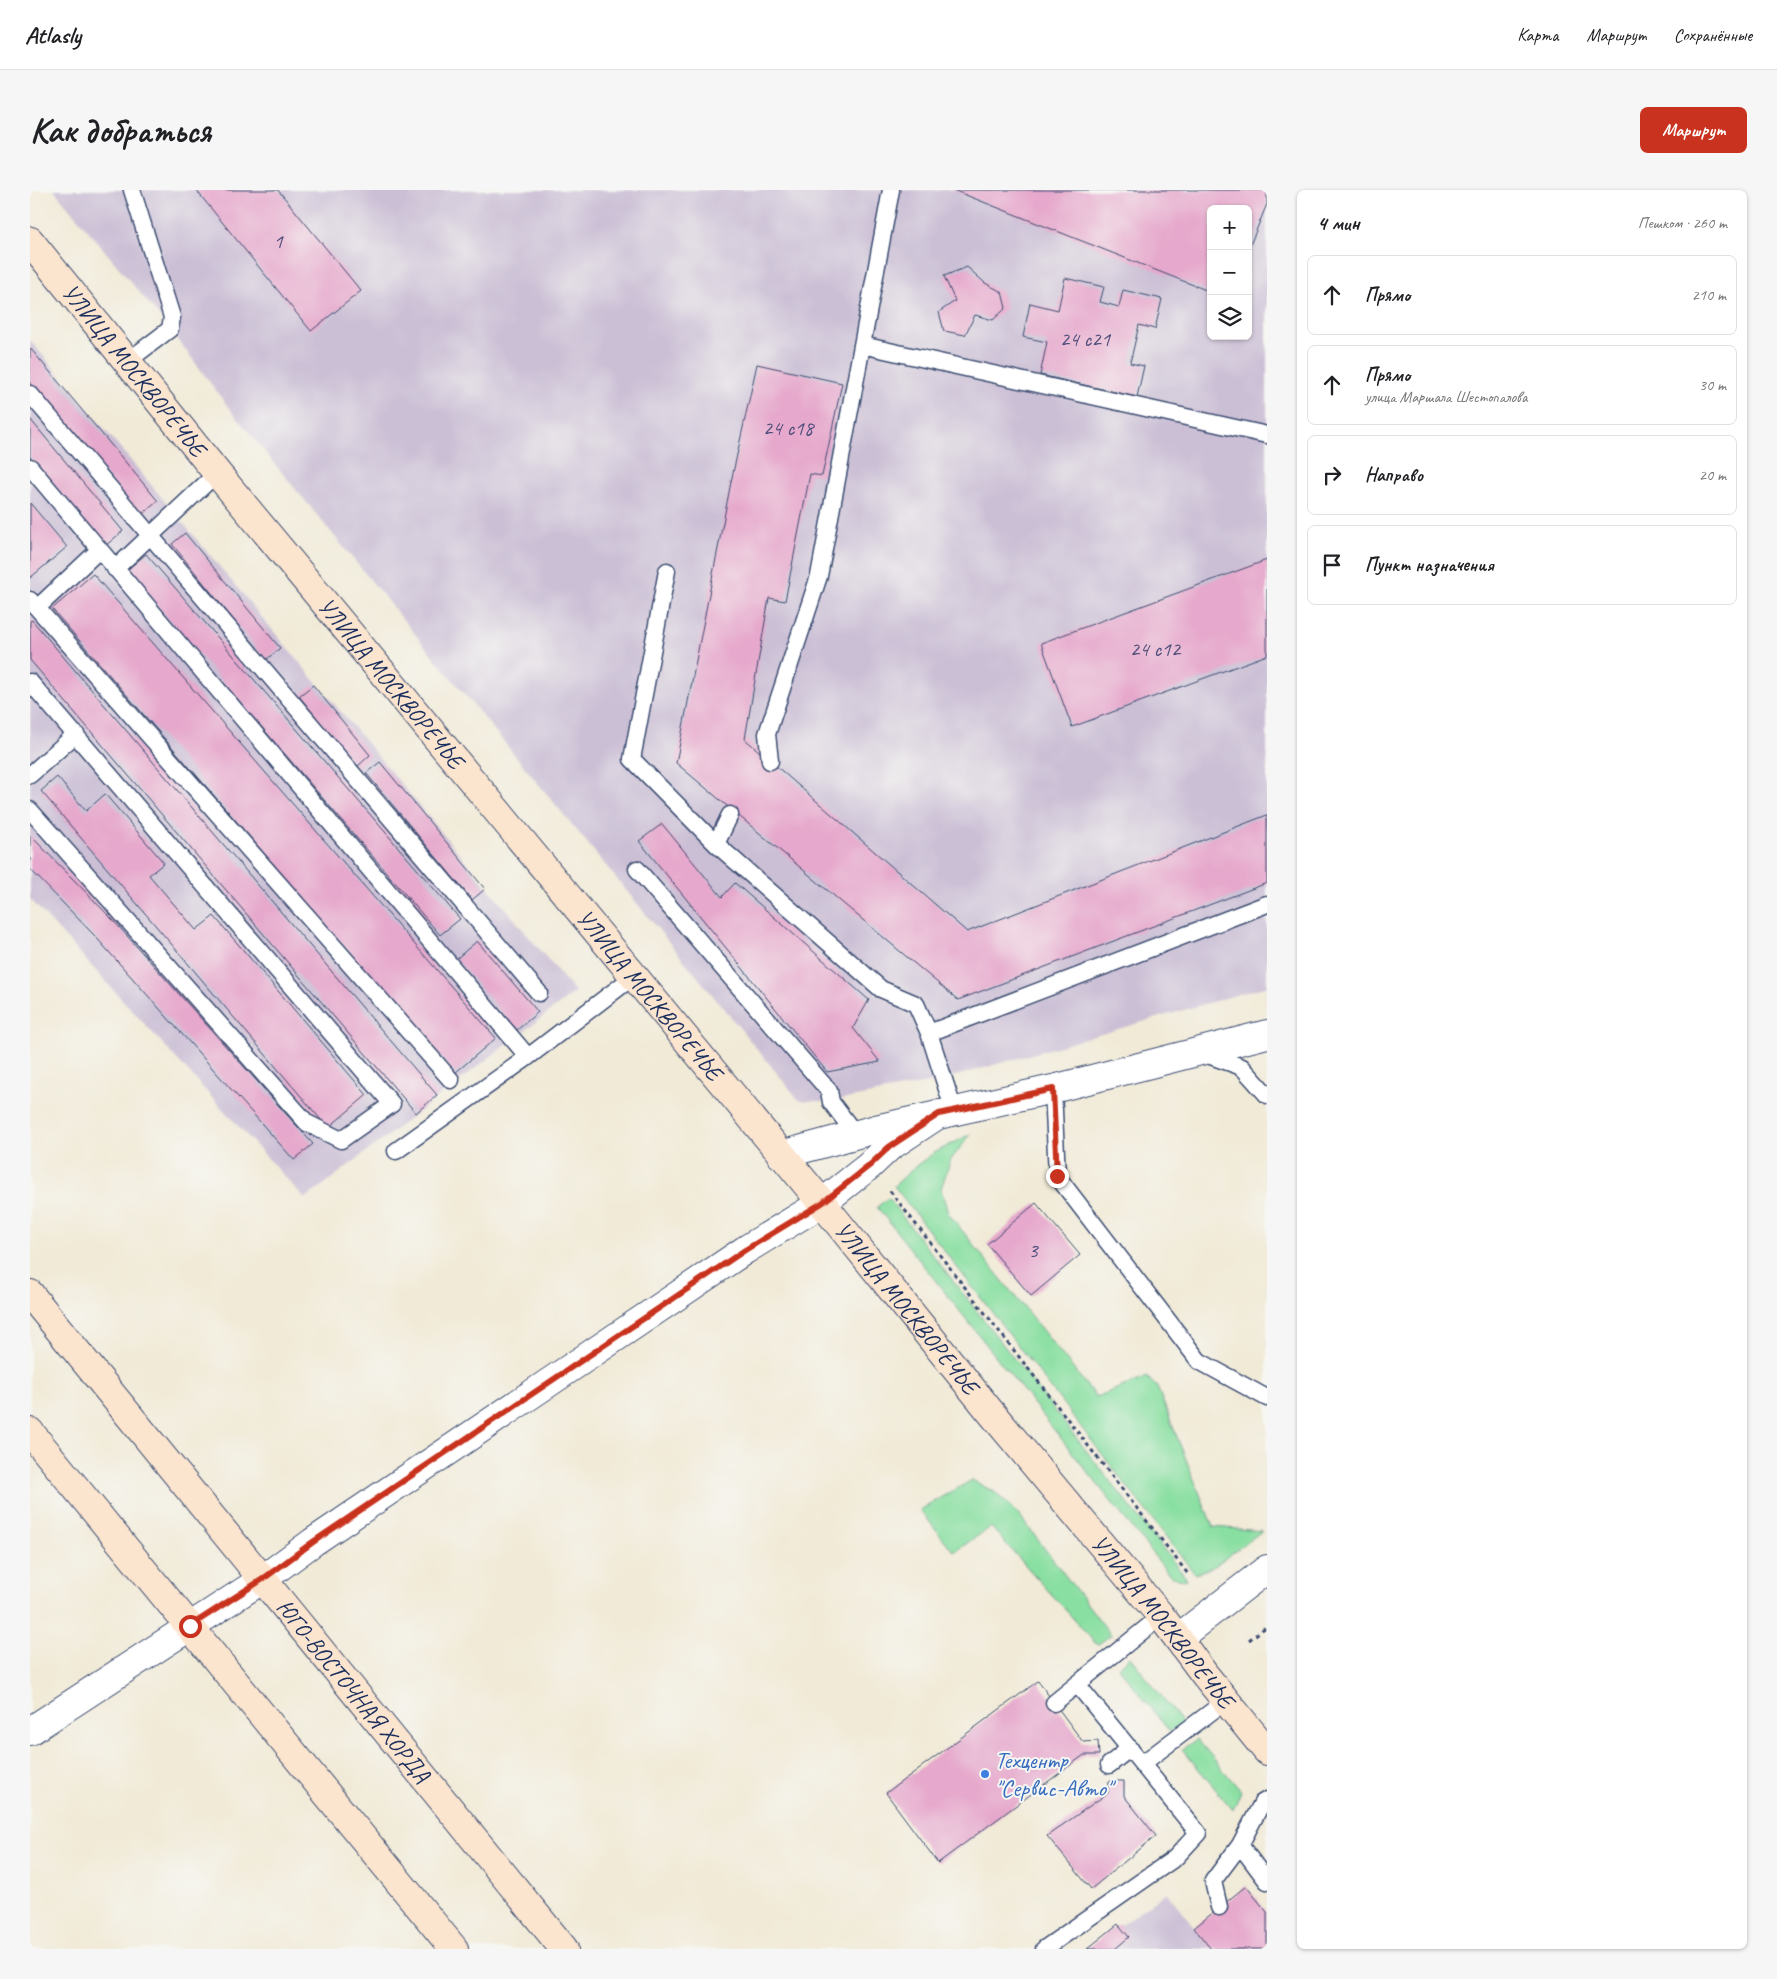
<!DOCTYPE html>
<html lang="ru">
<head>
<meta charset="utf-8">
<style>
	body { margin:0; font-family:Caveat,sans-serif; background:#f6f6f6; color:#202124 }
	.controls { position:absolute; right:15px; top:15px; display:grid; overflow:hidden; border-radius:8px; box-shadow:0 1px 4px #0004 }
	.controls button { width:45px; height:45px; display:grid; place-items:center; padding:0; border:0; border-bottom:1px solid #e0e0e0; background:#fff; color:#202124; font:25px sans-serif }
	.stop { position:absolute; width:15px; height:15px; margin:-11px; border:4px solid #c8321e; border-radius:50%; background:#fff }
	.stop.end { background:#c8321e; border-color:#fff; box-shadow:0 1px 5px #0008 }
	.list { margin:0; padding:0; list-style:none }
	h2 { display:flex; justify-content:space-between; align-items:center; height:65px; margin:0; padding:0 20px; font-size:21px }
	h2 small { font-size:16px; font-weight:400; color:#757577 }
	.list li { display:grid; grid-template-columns:32px 1fr auto; gap:15px; align-items:center; box-sizing:border-box; height:80px; margin:0 10px 10px; padding:0 10px; border:1px solid #e0e0e0; border-radius:8px }
	.list b { display:block; font-size:19px; white-space:nowrap }
	.list p { margin:0; font-size:16px; white-space:nowrap; color:#757577 }
	.list em { font-size:16px; font-style:normal; color:#757577 }
	.icon { flex:none; width:28px; height:28px; fill:none; stroke:currentColor; stroke-width:2; stroke-linecap:round; stroke-linejoin:round }
	.map { position:relative; flex:none; width:1237px; height:1759px; overflow:hidden; border-radius:8px }
	header { display:flex; align-items:center; gap:30px; box-sizing:border-box; height:70px; padding:0 25px; background:#fff; border-bottom:1px solid #e0e0e0 }
	header strong { font-size:24px }
	nav { display:flex; gap:28px; margin-inline-start:auto; font-size:18px }
	.intro { display:flex; align-items:center; justify-content:space-between; box-sizing:border-box; height:120px; padding:0 30px }
	h1 { margin:0; font-size:35px }
	.button { padding:12px 22px; border-radius:8px; background:#c8321e; color:#fff; font-size:18px; font-weight:700 }
	main { display:flex; gap:30px; padding:0 30px }
	aside { flex:1; background:#fff; border-radius:8px; box-shadow:0 1px 4px #0004 }
	.map>svg:first-child { display:block }
	.industrial { fill:#cbbfd5; fill-rule:evenodd }
	.green { fill:#89dfa1; stroke:#528780 }
	.building { fill:#e6a8cc }
	.lines { fill:none; stroke-linecap:round; stroke-linejoin:round }
	.service-casing { stroke:#3b4b70; stroke-width:19 }
	.tertiary-casing { stroke:#3b4b70; stroke-width:30 }
	.secondary-casing { stroke:#3b4b70; stroke-width:30 }
	.path { stroke:#3b4b70; stroke-width:3; stroke-dasharray:4 4; stroke-linecap:butt }
	.service { stroke:#fff; stroke-width:16 }
	.tertiary { stroke:#fff; stroke-width:28 }
	.secondary { stroke:#fce5cf; stroke-width:28 }
	.route { stroke:#c8321e; stroke-width:6 }
	.shop-dot { fill:#3f7fe0; stroke:#f6f6f2; stroke-width:2 }
	.labels { text-anchor:middle; stroke-width:4; stroke-linejoin:round; paint-order:stroke }
	.number-label { font-size:21px; fill:#4e4d7a }
	.street-label { font-size:24px; fill:#1b2f5e; stroke:#f6f6f2 }
	.shop-label { font-size:24px; fill:#366cbe; stroke:#f6f6f2; text-anchor:start }
</style>
</head>
<body>
<header>
<strong>Atlasly</strong>
<nav><a>Карта</a><a>Маршрут</a><a>Сохранённые</a></nav>
</header>
<div class="intro"><h1>Как добраться</h1><a class="button">Маршрут</a></div>
<main>
<div class="map">
<svg width="1237" height="1759" viewBox="0 0 1237 1759">
	<rect width="100%" height="100%" fill="#f6f6f2"/>
	<filter id="ink" filterUnits="userSpaceOnUse"><feTurbulence type="fractalNoise" baseFrequency=".02" numOctaves="2"/><feDisplacementMap in="SourceGraphic" scale="10" xChannelSelector="R" yChannelSelector="G"/><feConvolveMatrix kernelMatrix="1 2 1 2 8 2 1 2 1" color-interpolation-filters="sRGB"/></filter>
	<filter id="wash" filterUnits="userSpaceOnUse"><feTurbulence type="fractalNoise" baseFrequency=".0096" numOctaves="4" result="noise"/><feDisplacementMap in="SourceGraphic" scale="20" xChannelSelector="R" yChannelSelector="G"/><feGaussianBlur stdDeviation="1.12" result="paint"/><feColorMatrix in="noise" values="0 0 0 0 0 0 0 0 0 0 0 0 0 0 0 0 0 1.4 0 .05"/><feComposite in="paint" operator="in"/></filter>
	<g filter="url(#wash)">
		<rect width="100%" height="100%" fill="#f1ead7"/>
		<path class="industrial" d="M24 0H1237V796L912 890 801 912 769 910 202 222 140 139ZM1181 19H1218V146H1181Z
			M0 150 545 802 275 1009 0 709Z
			M1137 1702 1181 1759H1057Z"/>
		<path class="green" d="M941 944 920 971 911 999 918 1023 1066 1207 1117 1187 1127 1197 1183 1337 1232 1341 1183 1377 1165 1384 864 996 887 975 904 963Z
			M858 1008 1157 1389C1149 1391 1144 1388 1138 1383L847 1017Z
			M942 1290 966 1303 988 1324 1081 1445 1067 1455 961 1337 924 1362 890 1320Z
			M1100 1467 1152 1532 1140 1542 1088 1477Z
			M1167 1549 1211 1601 1203 1620 1152 1559Z"/>
		<g id="blocks">
			<path class="building" d="M166 0H248L331 101 281 141Z
				M923 0H1237V14L1218 60V19H1181V102Z
				M937 77 955 93 972 102 976 118 963 130 945 125 935 145 914 141 909 122 925 111 914 86Z
				M1035 88 1074 97 1070 112 1089 117 1093 100 1132 109 1125 139 1109 135 1100 173 1114 176 1107 207 1010 185 1017 152 993 147 1000 113 1028 120Z
				M0 158 128 311 110 326 0 194Z
				M727 174 812 193 792 286 780 284 755 411 739 408 715 549 937 742 1237 625V693L928 810 646 573 701 292Z
				M0 229 93 341 75 356 0 267Z
				M0 313 37 357 0 388Z
				M155 343 250 458 236 470 142 354Z
				M116 364 430 729 410 745 97 380Z
				M1237 370V465L1042 537 1011 453Z
				M63 384 466 848 425 883 22 419Z
				M2 430 407 905 386 923 0 470V431Z
				M283 495 340 565 327 577 269 506Z
				M350 572 455 699 442 710 336 583Z
				M27 587 56 621 75 604 134 673 119 685 166 740 184 726 337 905 298 938 11 601Z
				M632 634 692 707 705 693 839 810 823 838 850 872 797 882 609 651Z
				M0 645 82 729 283 954 264 970 64 745 0 679Z
				M447 751 508 822 487 840 426 769Z
				M1006 1013 1050 1065 1001 1106 957 1054Z
				M1008 1491 1053 1552 1068 1551 1069 1565H1054L908 1673 856 1603Z
				M1079 1591H1094V1606L1126 1646 1061 1699 1017 1646 1078 1603Z
				M1216 1696 1237 1722V1759H1181L1164 1738Z
				M1088 1734 1099 1747 1085 1759H1057Z"/>
		</g>
	</g>
	<g filter="url(#ink)">
		<use href="#blocks" fill-opacity="0" stroke="#3b4b70" stroke-width="1"/>
		<g class="lines">
			<g class="service-casing">
				<path id="service" d="M832 155 1237 245
					M98 171 140 139 142 127 102 0
					M0 204 509 803
					M0 277 498 867
					M85 379 187 283
					M637 381 602 569 686 654
					M0 410 421 890
					M7 418 69 360
					M0 492 362 914 311 950 277 933 0 620
					M740 571 737 544 789 386 861 0
					M0 585 46 544
					M700 625 686 654 851 799 886 814 899 843 924 921
					M607 679 799 901 801 912 826 945
					M899 843 1237 714
					M1172 863 1212 877 1237 905
					M1023 899 1027 986 1169 1171 1237 1208
					M366 961 498 867 604 786
					M1024 1513 1131 1426
					M1113 1573 1197 1510
					M1079 1575 1100 1558
					M1210 1655 1237 1691
					M1189 1717 1183 1691 1210 1655 1232 1613 1237 1610
					M1014 1759 1145 1668 1168 1643 1047 1494"/>
			</g>
			<g class="tertiary-casing">
				<path id="tertiary" d="M751 965 846 939 1023 899 1237 844
					M1148 1448 1237 1379
					M0 1541 233 1389 283 1352 715 1060 792 1013 839 976 859 957 909 924"/>
			</g>
			<g class="secondary-casing">
				<g id="secondary">
					<path id="s1" d="M0 51 187 283 792 1013 959 1220 1131 1426 1175 1485 1237 1561"/>
					<path id="s2" d="M0 1104 534 1759"/>
					<path d="M0 1242 424 1759"/>
				</g>
			</g>
			<path class="path" d="M860 1001 1158 1384
				M1219 1450 1237 1436"/>
			<use href="#service" class="service"/>
			<use href="#tertiary" class="tertiary"/>
			<use href="#secondary" class="secondary"/>
		</g>
	</g>
	<g class="lines" filter="url(#ink)">
		<path class="route" d="M160 1436 233 1389 283 1352 715 1060 792 1013 839 976 859 957 909 924 1023 899 1027 986"/>
	</g>
	<circle class="shop-dot" cx="955" cy="1584" r="5"/>
	<g class="labels">
		<g class="number-label">
			<text x="248" y="58">1</text>
			<text x="1055" y="156">24 с21</text>
			<text x="758" y="245">24 с18</text>
			<text x="1125" y="466">24 с12</text>
			<text x="1003" y="1067">3</text>
		</g>
		<g class="street-label">
			<text dy="8" stroke="none"><textPath href="#s1" startOffset="166">УЛИЦА МОСКВОРЕЧЬЕ</textPath></text>
			<text dy="8" stroke="none"><textPath href="#s1" startOffset="571">УЛИЦА МОСКВОРЕЧЬЕ</textPath></text>
			<text dy="8" stroke="none"><textPath href="#s1" startOffset="976">УЛИЦА МОСКВОРЕЧЬЕ</textPath></text>
			<text dy="8" stroke="none"><textPath href="#s1" startOffset="1381">УЛИЦА МОСКВОРЕЧЬЕ</textPath></text>
			<text dy="8" stroke="none"><textPath href="#s1" startOffset="1786">УЛИЦА МОСКВОРЕЧЬЕ</textPath></text>
			<text dy="8" stroke="none"><textPath href="#s2" startOffset="512">ЮГО-ВОСТОЧНАЯ ХОРДА</textPath></text>
		</g>
		<g class="shop-label">
			<text x="965" y="1578">Техцентр<tspan x="965" dy="28">"Сервис-Авто"</tspan></text>
		</g>
	</g>
</svg>
<div class="controls">
<button>+</button>
<button>−</button>
<button><svg class="icon" aria-label="layers" viewBox="0 0 24 24"><path d="M12 4l9 5-9 5-9-5zM3 14l9 5 9-5"/></svg></button>
</div>
<div class="stop" style="left:160px;top:1436px"></div>
<div class="stop end" style="left:1027px;top:986px"></div>
</div>
<aside>
<h2>4 мин<small>Пешком · 260 m</small></h2>
<ul class="list">
<li><svg class="icon" aria-label="ahead" viewBox="0 0 24 24"><path d="M12 20V5M6 11l6-6 6 6"/></svg><div><b>Прямо</b></div><em>210 m</em></li>
<li><svg class="icon" aria-label="ahead" viewBox="0 0 24 24"><path d="M12 20V5M6 11l6-6 6 6"/></svg><div><b>Прямо</b><p>улица Маршала Шестопалова</p></div><em>30 m</em></li>
<li><svg class="icon" aria-label="right" viewBox="0 0 24 24"><path d="M7 20v-9h11M14 6l5 5-5 5"/></svg><div><b>Направо</b></div><em>20 m</em></li>
<li><svg class="icon" aria-label="arrive" viewBox="0 0 24 24"><path d="M6 21V4h12l-3 4 3 4H6"/></svg><div><b>Пункт назначения</b></div></li>
</ul>
</aside>
</main>
</body>
</html>
